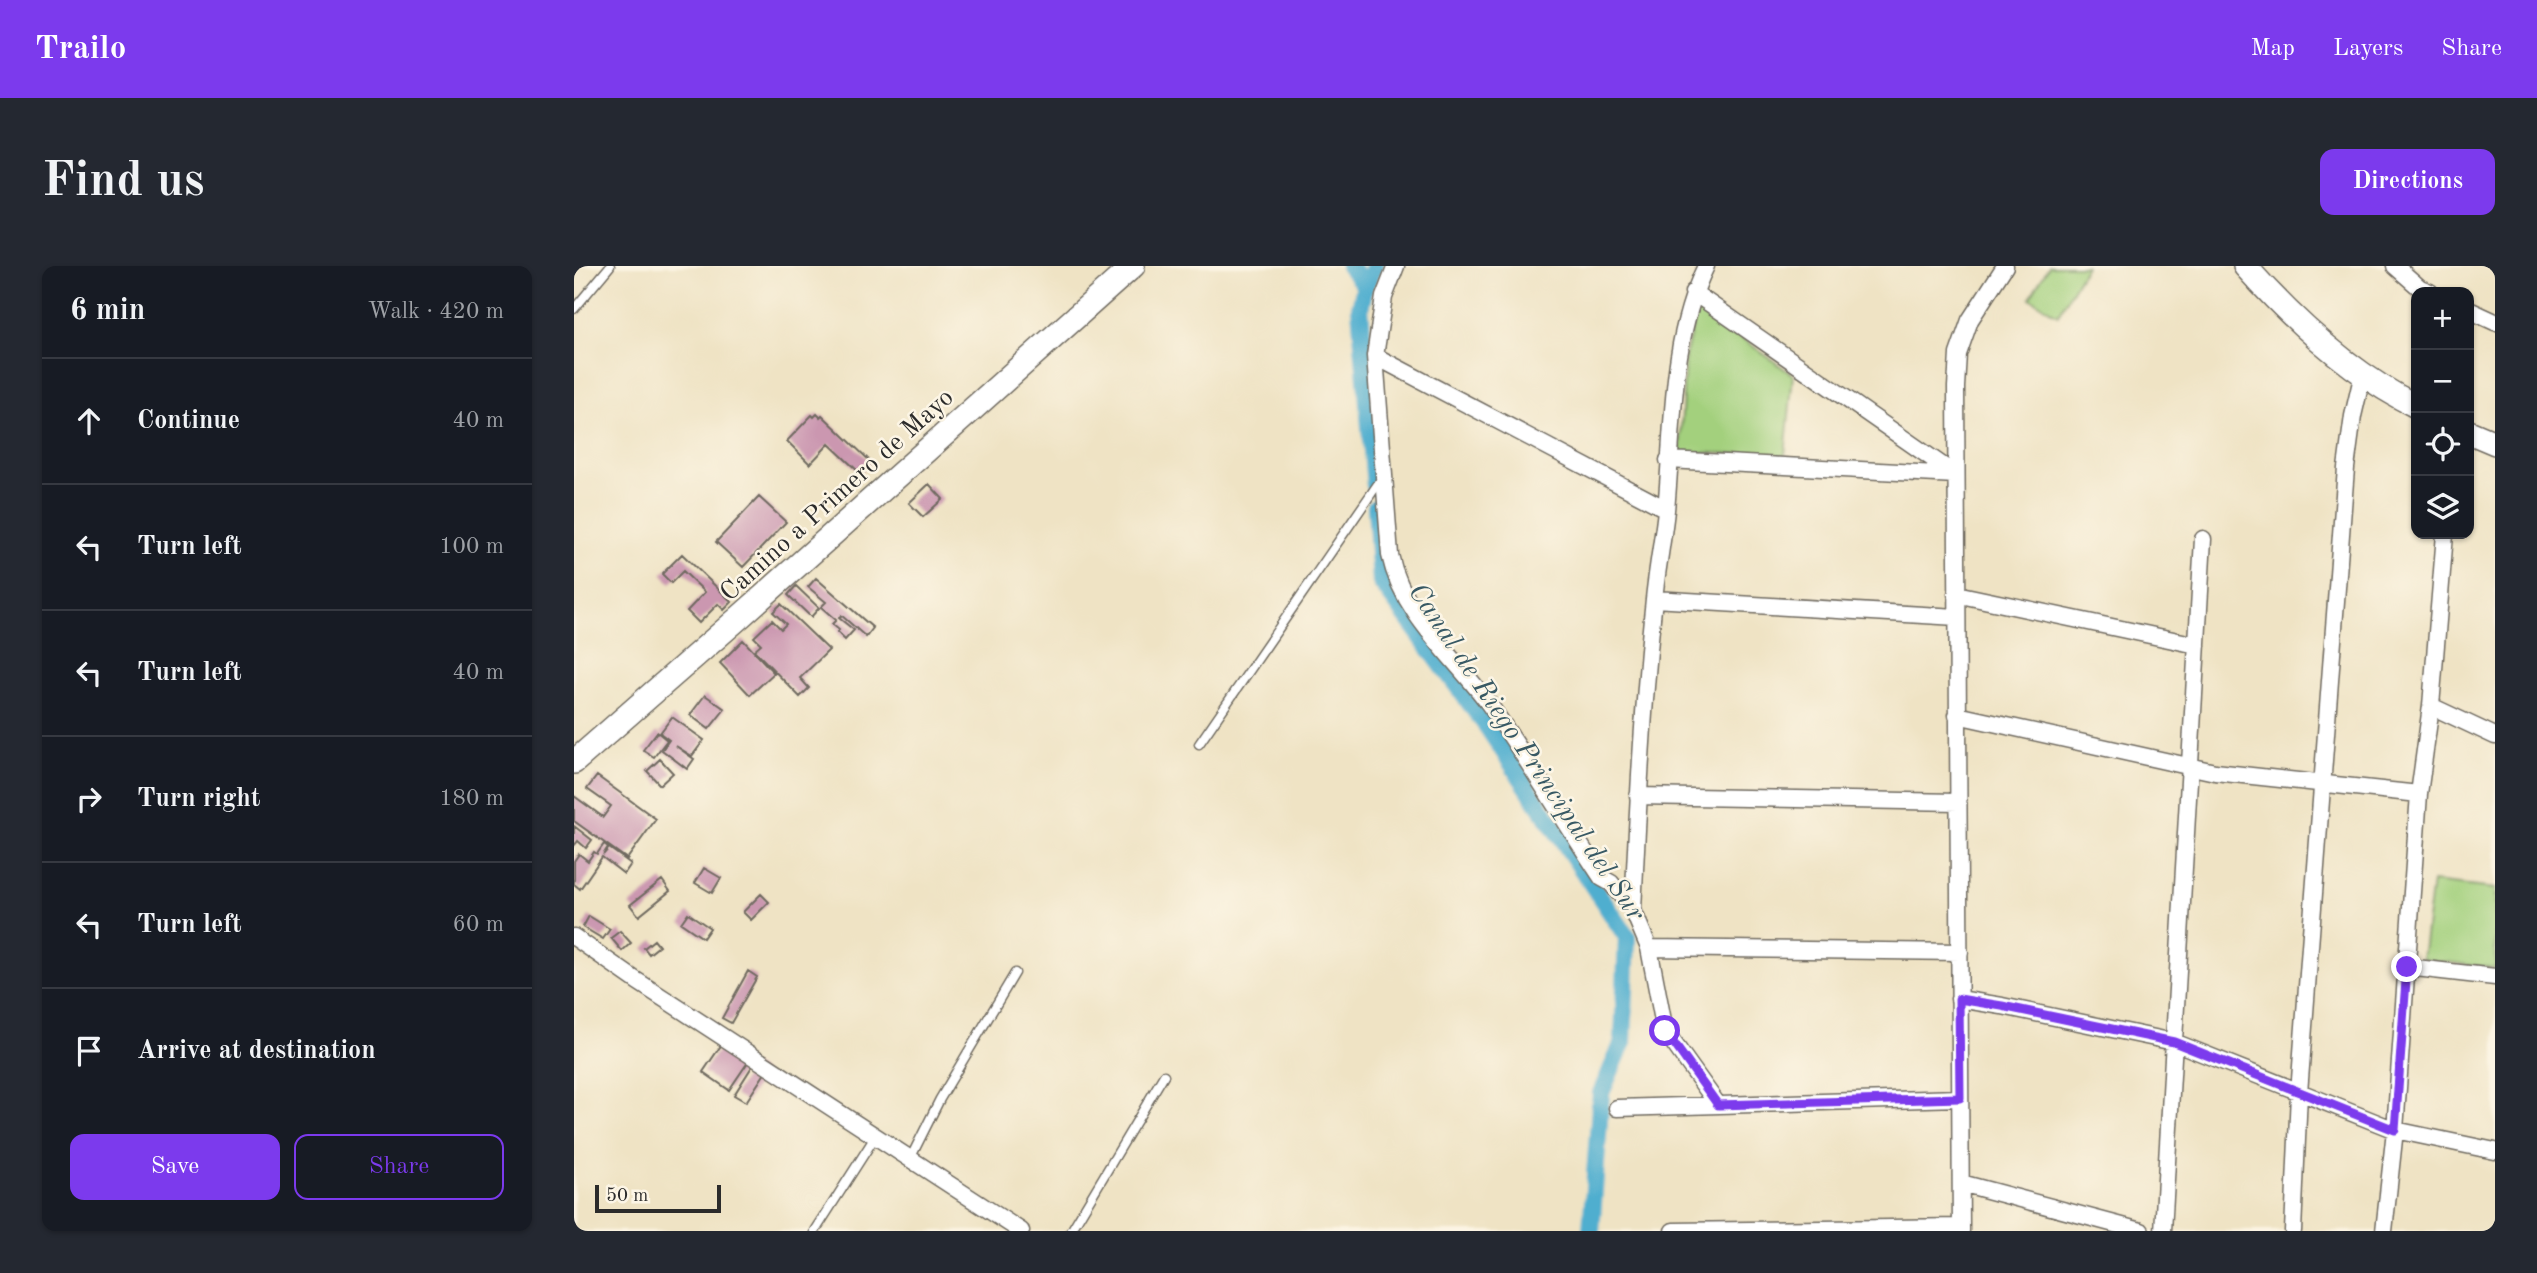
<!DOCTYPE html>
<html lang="en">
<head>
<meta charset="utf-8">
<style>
	body { margin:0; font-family:"Old Standard TT",serif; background:#242831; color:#f1f3f6 }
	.controls { position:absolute; right:21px; top:21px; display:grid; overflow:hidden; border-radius:14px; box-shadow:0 2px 5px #0004 }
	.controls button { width:63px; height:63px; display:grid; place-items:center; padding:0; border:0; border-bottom:2px solid #363941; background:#171b24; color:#f1f3f6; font:35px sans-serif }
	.scale { position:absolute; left:21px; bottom:18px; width:126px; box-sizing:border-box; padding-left:7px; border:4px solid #2b2b2b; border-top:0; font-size:19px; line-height:24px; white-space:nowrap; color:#2b2b2b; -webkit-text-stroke:5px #fcf5e5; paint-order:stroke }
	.stop { position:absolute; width:21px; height:21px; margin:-16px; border:5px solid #7c3aed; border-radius:50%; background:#fff }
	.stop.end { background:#7c3aed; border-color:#fff; box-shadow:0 2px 7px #0008 }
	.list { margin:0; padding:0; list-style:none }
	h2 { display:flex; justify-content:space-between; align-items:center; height:91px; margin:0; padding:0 28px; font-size:30px }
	h2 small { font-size:23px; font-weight:400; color:#9ea1a6 }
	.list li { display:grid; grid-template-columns:46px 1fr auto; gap:21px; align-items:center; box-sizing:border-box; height:126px; padding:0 28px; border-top:2px solid #363941 }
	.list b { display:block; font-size:26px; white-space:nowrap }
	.list em { font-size:23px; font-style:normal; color:#9ea1a6 }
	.actions { display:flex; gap:14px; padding:21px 28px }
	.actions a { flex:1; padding:16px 0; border:2px solid #7c3aed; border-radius:14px; text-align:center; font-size:24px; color:#7c3aed }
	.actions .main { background:#7c3aed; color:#fff }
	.icon { flex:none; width:38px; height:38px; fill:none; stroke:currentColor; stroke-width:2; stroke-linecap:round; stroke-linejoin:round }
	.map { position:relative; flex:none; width:1921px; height:965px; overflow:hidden; border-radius:14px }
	header { display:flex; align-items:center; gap:42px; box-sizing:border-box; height:98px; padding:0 35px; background:#7c3aed; color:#fff }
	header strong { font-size:33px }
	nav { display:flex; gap:38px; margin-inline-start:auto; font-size:24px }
	.intro { display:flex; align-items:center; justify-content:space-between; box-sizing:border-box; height:168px; padding:0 42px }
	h1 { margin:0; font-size:49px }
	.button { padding:18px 32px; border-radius:14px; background:#7c3aed; color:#fff; font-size:24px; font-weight:700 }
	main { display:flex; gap:42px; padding:0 42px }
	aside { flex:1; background:#171b24; border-radius:14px; box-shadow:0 2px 5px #0004 }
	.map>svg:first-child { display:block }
	.green { fill:#a3d07d; stroke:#677e54; stroke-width:2 }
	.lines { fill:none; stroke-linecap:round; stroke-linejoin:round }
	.canal { stroke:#50aecf; stroke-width:18 }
	.building { fill:#cb97b0 }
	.lane-casing { stroke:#706b61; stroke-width:11 }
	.street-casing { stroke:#706b61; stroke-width:19 }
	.secondary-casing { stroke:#706b61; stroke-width:26 }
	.lane { stroke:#fff; stroke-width:8 }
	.street { stroke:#fff; stroke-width:16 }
	.secondary { stroke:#fff; stroke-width:23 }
	.route { stroke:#7c3aed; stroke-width:9 }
	.labels { text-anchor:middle; stroke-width:5; stroke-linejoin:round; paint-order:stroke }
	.street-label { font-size:26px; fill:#2b2b2b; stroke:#fcf5e5 }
	.water-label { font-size:28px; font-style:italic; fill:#385964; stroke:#fcf5e5 }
</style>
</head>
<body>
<header>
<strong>Trailo</strong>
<nav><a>Map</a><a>Layers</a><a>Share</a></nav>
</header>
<div class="intro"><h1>Find us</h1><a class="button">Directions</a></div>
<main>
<aside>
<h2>6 min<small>Walk · 420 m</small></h2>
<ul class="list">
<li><svg class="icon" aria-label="ahead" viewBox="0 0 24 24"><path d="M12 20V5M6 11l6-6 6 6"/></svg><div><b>Continue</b></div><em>40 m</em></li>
<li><svg class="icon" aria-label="left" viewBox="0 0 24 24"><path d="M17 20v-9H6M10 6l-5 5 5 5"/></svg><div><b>Turn left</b></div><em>100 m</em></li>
<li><svg class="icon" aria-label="left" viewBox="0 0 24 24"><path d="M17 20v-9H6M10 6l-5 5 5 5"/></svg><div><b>Turn left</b></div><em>40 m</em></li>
<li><svg class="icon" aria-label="right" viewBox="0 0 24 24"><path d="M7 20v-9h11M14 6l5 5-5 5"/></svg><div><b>Turn right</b></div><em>180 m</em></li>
<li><svg class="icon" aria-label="left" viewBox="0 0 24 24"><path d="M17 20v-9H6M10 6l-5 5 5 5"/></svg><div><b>Turn left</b></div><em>60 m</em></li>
<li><svg class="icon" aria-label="arrive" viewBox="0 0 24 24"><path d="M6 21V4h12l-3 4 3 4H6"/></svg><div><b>Arrive at destination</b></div></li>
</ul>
<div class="actions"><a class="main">Save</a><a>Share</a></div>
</aside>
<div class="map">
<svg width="1921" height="965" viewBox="0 0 1921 965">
	<rect width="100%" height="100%" fill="#fcf5e5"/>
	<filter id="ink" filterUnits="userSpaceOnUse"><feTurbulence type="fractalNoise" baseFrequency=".0143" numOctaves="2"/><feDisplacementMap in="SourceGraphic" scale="14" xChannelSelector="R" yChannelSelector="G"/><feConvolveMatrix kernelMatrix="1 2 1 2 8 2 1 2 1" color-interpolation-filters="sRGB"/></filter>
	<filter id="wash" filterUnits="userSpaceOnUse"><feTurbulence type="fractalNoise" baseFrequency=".00686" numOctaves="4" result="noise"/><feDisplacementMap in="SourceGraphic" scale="28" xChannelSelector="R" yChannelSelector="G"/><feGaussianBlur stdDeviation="1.57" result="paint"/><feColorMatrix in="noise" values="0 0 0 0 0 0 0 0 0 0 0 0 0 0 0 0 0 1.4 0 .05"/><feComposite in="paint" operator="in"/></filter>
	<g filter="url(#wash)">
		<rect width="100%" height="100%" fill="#efe3c4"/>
		<path class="green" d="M1475 0H1512L1484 49 1456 32Z
			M1124 41 1219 109 1211 189 1106 186 1111 90Z
			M1858 616 1921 623V702L1848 693Z"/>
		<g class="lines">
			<path class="canal" d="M775 0 791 20 786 42 801 220
				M791 20 801 0
				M802 241 807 316 914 462 1053 671 1049 776 1027 827 1017 965"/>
		</g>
		<g id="blocks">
			<path class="building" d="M243 148 246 151 248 149 297 196 286 207 255 178 236 198 213 175 238 149 240 151Z
				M355 218 369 233 349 251 335 237Z
				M185 231 212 256 169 301 142 276Z
				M108 288 158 336 150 344 144 338 125 357 113 345 131 326 109 305 97 317 88 308Z
				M242 312 299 362 292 371 267 349 265 352 280 364 271 374 263 366 265 364 258 358 262 354 247 341 252 336 234 321Z
				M222 320 245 342 237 351 214 329Z
				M207 338 255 384 226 412 235 422 226 431 180 384 187 378 180 371 198 354 207 363 212 358 199 346Z
				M169 374 200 407 176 429 146 397Z
				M131 429 151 443 135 463 116 449Z
				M98 451 130 474 118 490 102 480 120 493 113 503 88 484 95 474 86 467Z
				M83 466 93 474 80 491 69 484Z
				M86 493 99 507 86 519 73 505Z
				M23 510 82 553 53 593 0 555V530L29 551 37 540 13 523Z
				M0 560 18 574 12 582 4 575 0 580Z
				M30 578 34 581 29 589 35 582 57 598 50 608 28 591 6 623 0 618V595L5 588 14 595 20 586 23 588Z
				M130 602 147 612 138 627 121 617Z
				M88 614 96 625 65 650 56 639Z
				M187 628 195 636 177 654 169 646Z
				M114 647 136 662 129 672 107 657Z
				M15 650 36 663 29 673 9 661Z
				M46 665 57 677 48 685 37 672Z
				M80 674 85 680 75 688 70 682Z
				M174 705 183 711 157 757 148 752Z
				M148 778 174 796 155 824 129 806Z
				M179 799 191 807 172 836 160 829Z"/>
		</g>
	</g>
	<g filter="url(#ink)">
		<use href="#blocks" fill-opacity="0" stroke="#706b61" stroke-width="2"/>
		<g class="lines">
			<g class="lane-casing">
				<path id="lane" d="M0 43 36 0
					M625 478 808 212
					M336 893 366 833 441 707
					M241 965 301 871
					M497 965 590 809"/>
			</g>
			<g class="street-casing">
				<path id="street" d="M822 0 810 31 801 90 816 289C829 350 880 390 915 438 955 495 990 555 1028 612L1037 617 1059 644 1075 682 1091 765 1144 839
					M1821 0 1846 22 1856 26
					M1895 44 1921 56
					M801 90 1092 243
					M1094 194 1382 209 1119 26
					M1382 328 1623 379
					M1080 333 1383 351
					M1857 440 1921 470
					M1383 449 1641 506 1845 528
					M1064 530 1384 536
					M1059 644C1064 541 1069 436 1080 333 1083 303 1089 273 1092 244 1100 161 1095 76 1132 0
					M0 671 63 715 447 965
					M1075 682 1386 686
					M1833 701 1921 711
					M1385 733 1428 740 1600 776 1821 864 1921 885
					M1043 842 1386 832
					M1387 917 1567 965
					M1099 965 1387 961
					M1387 965 1382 121 1384 88 1396 54 1431 0
					M1589 965 1629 273
					M1719 965 1725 827 1772 202 1779 150 1789 107
					M1810 965 1821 864 1845 528 1857 440 1871 268"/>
			</g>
			<g class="secondary-casing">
				<path id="secondary" d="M1671 0C1719 54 1777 108 1842 140
					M1895 166 1921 177
					M0 496 167 350 559 0"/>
			</g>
			<use href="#lane" class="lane"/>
			<use href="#street" class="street"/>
			<use href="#secondary" class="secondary"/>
		</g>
	</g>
	<g class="lines" filter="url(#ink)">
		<path class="route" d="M1091 765 1144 839 1386 832 1385 733 1428 740 1600 776 1821 864 1833 701"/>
	</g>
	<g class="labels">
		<g class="street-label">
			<text transform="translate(262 228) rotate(-42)" y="9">Camino a Primero de Mayo</text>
		</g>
		<g class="water-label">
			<text transform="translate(954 485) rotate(56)" y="10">Canal de Riego Principal del Sur</text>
		</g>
	</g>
</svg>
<div class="controls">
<button>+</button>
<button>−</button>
<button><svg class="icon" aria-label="locate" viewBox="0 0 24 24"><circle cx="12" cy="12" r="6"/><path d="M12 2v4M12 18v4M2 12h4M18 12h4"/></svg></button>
<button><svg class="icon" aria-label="layers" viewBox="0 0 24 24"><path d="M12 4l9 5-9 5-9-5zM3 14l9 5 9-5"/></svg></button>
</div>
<div class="scale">50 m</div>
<div class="stop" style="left:1091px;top:765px"></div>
<div class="stop end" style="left:1833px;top:701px"></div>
</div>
</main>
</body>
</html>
